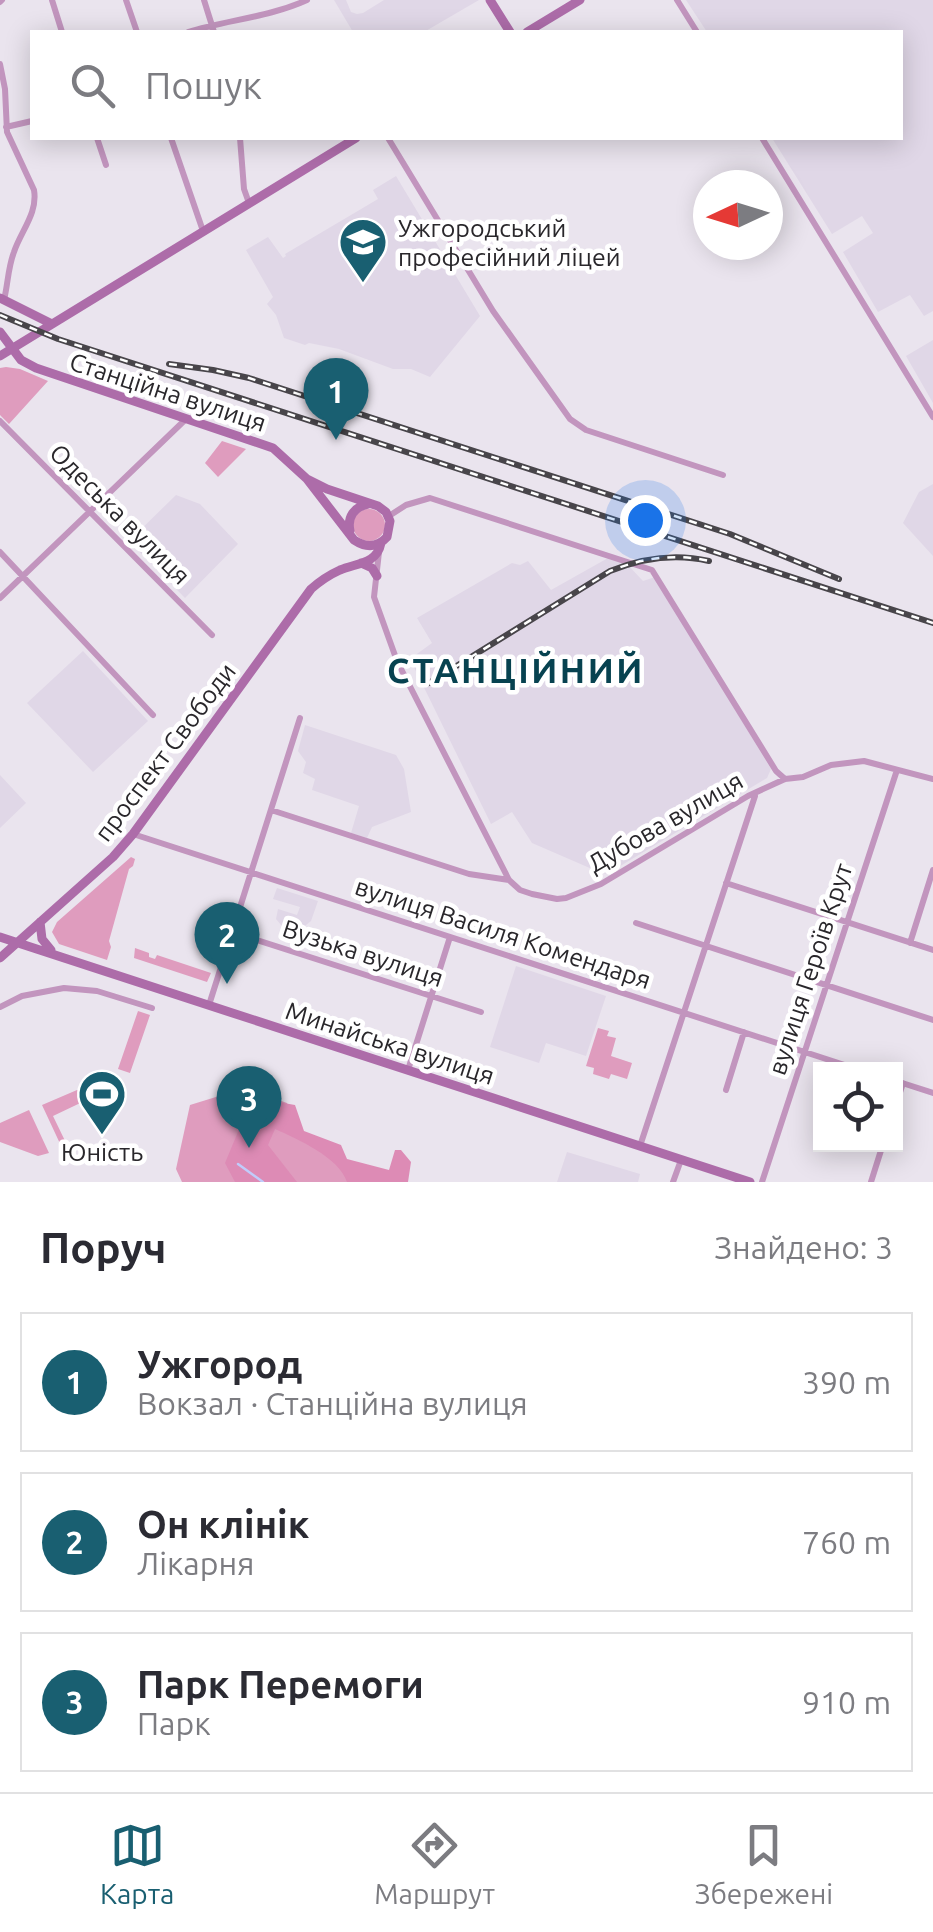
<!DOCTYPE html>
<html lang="uk">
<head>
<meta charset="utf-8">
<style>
	body { margin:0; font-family:Ubuntu,sans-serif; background:#f7f7f7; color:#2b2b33 }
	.controls { position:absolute; right:30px; bottom:30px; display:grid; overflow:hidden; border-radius:0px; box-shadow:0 5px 25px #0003 }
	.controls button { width:90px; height:90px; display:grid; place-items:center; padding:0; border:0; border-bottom:2px solid #e1e1e2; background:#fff; color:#2b2b33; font:50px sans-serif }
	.compass { position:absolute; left:693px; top:170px; width:90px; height:90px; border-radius:50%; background:#fff; box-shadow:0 5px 25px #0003; rotate:266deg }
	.you { position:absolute; left:645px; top:520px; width:35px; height:35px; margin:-25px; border:8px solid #fff; border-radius:50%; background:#1a73e8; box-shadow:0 0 0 15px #1a73e833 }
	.badge { display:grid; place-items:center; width:65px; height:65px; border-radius:50%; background:#195f71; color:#fff; font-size:32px; font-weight:700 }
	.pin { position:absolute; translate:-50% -82px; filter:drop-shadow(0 2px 5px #0008) }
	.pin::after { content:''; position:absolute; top:52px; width:35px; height:30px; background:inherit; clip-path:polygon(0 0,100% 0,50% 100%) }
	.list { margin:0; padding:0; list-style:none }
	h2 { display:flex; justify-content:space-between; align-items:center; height:130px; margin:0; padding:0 40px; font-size:42px }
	h2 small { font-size:32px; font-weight:400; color:#7c7c81 }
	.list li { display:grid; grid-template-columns:65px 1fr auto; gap:30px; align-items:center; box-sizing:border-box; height:140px; margin:0 20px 20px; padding:0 20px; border:2px solid #e1e1e2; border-radius:0px }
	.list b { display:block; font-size:38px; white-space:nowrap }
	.list p { margin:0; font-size:32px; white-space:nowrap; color:#7c7c81 }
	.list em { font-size:32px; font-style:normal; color:#7c7c81 }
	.icon { flex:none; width:55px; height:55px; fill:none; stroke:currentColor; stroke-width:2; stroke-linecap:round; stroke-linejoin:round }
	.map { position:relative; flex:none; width:933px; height:1182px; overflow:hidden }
	.search { position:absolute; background:#fff; box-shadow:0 5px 25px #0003; left:30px; right:30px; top:30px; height:110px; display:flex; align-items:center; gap:25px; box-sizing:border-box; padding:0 35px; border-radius:0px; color:#7c7c81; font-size:38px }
	.sheet { height:610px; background:#fff }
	nav { display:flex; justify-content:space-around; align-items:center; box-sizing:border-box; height:140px; border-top:2px solid #e1e1e2; background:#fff; font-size:28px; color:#7c7c81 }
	nav a { display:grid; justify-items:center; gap:5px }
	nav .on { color:#195f71 }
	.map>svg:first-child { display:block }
	.built { fill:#e0d7e7 }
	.green { fill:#df9cbe }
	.forest { fill:#dd8bb5 }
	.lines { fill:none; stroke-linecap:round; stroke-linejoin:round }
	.stream { stroke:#c0ccfb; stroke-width:2.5 }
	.street { stroke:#c295be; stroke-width:6 }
	.secondary { stroke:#ad6ca9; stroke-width:9 }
	.rail-casing { stroke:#48454a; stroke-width:6 }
	.rail { stroke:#fff; stroke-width:2.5; stroke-dasharray:8; stroke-linecap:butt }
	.labels { text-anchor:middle; stroke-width:9; stroke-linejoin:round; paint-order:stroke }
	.poi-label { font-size:25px; fill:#29272b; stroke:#fff; text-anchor:start }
	.street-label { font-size:25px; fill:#29272b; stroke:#fff }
	.district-label { font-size:35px; font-weight:bold; letter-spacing:2.5px; fill:#074250; stroke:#fff }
</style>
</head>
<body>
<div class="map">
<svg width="933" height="1182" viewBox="0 0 933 1182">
	<rect width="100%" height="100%" fill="#eae4ee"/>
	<path class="built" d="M334 0H346L351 12 357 14 363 13 384 0H479L424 32H353Z
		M686 0H933V311L924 316 910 295 878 312 843 252 873 233 862 216 832 234 772 138H900V32H707Z
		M396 176 480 316 430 377 411 369H393L339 349 309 343 305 345 284 338 276 315 267 304 273 297 246 250 268 237 283 258 286 256 285 254 378 199 373 190Z
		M933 340V403L906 356Z
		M933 484V556L903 523 919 492Z
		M176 495 200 504 238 544 185 598 129 541Z
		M608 558 627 564 643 581 655 577 771 769 767 778 607 874 599 872 532 843 512 812 491 824 410 659 432 643 417 618 512 563 520 565 528 561 551 590Z
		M83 651 148 721 93 772 27 703Z
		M305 725 396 755 404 769 411 812 372 827 367 838 351 833 359 806 312 790 315 779 303 773 306 762 298 751Z
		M0 775 26 803 0 828Z
		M277 888 318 901 311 921 291 937 276 919 278 909 297 915 300 907 273 899Z
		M516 966 606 996 586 1056 546 1043 539 1063 490 1047Z
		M567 1152 640 1174 638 1182H557Z"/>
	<path class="green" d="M6 367 20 369 48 381 9 424 0 415V368Z
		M222 441 246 449 218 477 205 463Z
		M353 525a16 16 0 1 1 32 0a16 16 0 1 1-32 0Z
		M131 857 135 859 133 866 129 869 109 941 111 947 107 960 59 944 52 932 57 922Z
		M135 948 149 953V957L155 959 157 955 211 973 207 982 134 958Z
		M138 1011 150 1015 130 1073 118 1069Z
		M598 1028 609 1031 607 1036 616 1038 611 1056 632 1063 627 1079 611 1074 609 1079 593 1074 594 1068 586 1066Z
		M245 1088 287 1103 300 1135 389 1182H182L176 1169 190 1105Z
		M77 1090 95 1096 53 1116 68 1147 63 1150 42 1105Z
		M29 1110 49 1153 38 1156 0 1142V1123Z"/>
	<path class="forest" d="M272 1101 295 1105 304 1131 341 1145 347 1159 389 1170 395 1150H401L411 1162 408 1182H347C339 1157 297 1139 275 1129L268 1145 297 1182H235L225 1163 245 1115Z"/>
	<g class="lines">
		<path class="stream" d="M238 1164 263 1182"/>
		<path class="street" d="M52 0 62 32
			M126 0 137 32
			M204 0 214 32
			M677 0 697 32
			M0 2 2 0
			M188 32C227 20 270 17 307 0
			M0 64 5 89 7 132 34 190C38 213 21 231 14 252 8 267 8 284 4 300
			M6 127 32 121
			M97 138 106 165
			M171 138 203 231
			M240 138 244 189 249 203
			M388 138 493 311 570 419 586 430 723 475
			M762 138 933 417
			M0 421 212 635
			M389 516 406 505 430 498 652 570 776 771 785 779
			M0 552 153 715
			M379 552 374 597 397 661 509 880 520 890 532 894 557 899 566 898 601 884 748 796 785 779 803 777 831 765 864 761 933 779
			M0 598 186 419
			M271 810 469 874 509 880
			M133 834 860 1070
			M726 883 933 950
			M636 923 933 1020
			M232 932 481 1012
			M910 943 933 870
			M209 1005 300 718
			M0 1007 22 996 64 988 97 991 152 1008
			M408 1070 450 937
			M896 1081 933 1093
			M726 1090 744 1032
			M896 1105 903 1083
			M640 1146 755 796
			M673 1182 681 1160
			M762 1182 897 770
			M871 1182 883 1144"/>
		<path class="secondary" d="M490 0 510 32
			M527 32 580 0
			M0 298 52 324
			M0 332 21 360 36 368 273 448 307 479 354 540C366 548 377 548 387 537L390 521 386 512 378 506 327 489 307 479
			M0 356 356 138
			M350 531C347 517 354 507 368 504
			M361 563 372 568 377 576
			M40 922 42 939 51 950
			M0 937 750 1182
			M0 958 113 857 133 834 311 589C320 581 329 575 340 570 357 563 377 564 381 543"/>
		<g class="rail-casing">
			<path id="rail" d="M0 315 58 339 933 623
				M169 364 213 370 249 378 730 534 839 579
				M429 683 610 571C642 558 675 553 709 561"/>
		</g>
		<use href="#rail" class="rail"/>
	</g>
	<defs>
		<g id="university-pin" transform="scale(2.5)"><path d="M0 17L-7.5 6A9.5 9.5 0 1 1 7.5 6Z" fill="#195f71" stroke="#fff"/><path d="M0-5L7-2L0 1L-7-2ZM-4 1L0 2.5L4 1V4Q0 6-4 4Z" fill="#fff"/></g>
		<g id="stadium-pin" transform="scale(2.5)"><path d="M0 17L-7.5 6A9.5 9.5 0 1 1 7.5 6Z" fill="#195f71" stroke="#fff"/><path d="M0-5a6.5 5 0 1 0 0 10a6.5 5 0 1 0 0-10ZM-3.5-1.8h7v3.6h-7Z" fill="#fff"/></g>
	</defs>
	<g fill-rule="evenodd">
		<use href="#university-pin" x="363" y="242"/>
		<use href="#stadium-pin" x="102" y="1094"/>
	</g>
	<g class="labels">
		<g class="poi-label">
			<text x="398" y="237">Ужгородський<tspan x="398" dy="29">професійний ліцей</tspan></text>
			<text x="102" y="1161" text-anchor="middle">Юність</text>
		</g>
		<g class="street-label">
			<text transform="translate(168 392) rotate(18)" y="9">Станційна вулиця</text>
			<text transform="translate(120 514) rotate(45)" y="9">Одеська вулиця</text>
			<text transform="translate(165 752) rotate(-53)" y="9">проспект Свободи</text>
			<text transform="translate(665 822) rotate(-30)" y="9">Дубова вулиця</text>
			<text transform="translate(503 933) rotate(18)" y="9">вулиця Василя Комендаря</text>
			<text transform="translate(363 953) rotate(18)" y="9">Вузька вулиця</text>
			<text transform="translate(810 969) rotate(-72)" y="9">вулиця Героїв Крут</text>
			<text transform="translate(390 1043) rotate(18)" y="9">Минайська вулиця</text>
		</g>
		<g class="district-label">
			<text x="516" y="683">СТАНЦІЙНИЙ</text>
		</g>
	</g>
</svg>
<div class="controls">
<button><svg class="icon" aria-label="locate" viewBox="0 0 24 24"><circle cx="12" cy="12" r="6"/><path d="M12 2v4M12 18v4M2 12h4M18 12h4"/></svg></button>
</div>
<svg class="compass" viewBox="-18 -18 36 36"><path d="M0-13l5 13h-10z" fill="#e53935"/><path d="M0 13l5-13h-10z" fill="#7c7c81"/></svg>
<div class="you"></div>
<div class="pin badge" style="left:336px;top:440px">1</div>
<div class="pin badge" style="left:227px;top:984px">2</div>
<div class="pin badge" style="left:249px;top:1148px">3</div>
<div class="search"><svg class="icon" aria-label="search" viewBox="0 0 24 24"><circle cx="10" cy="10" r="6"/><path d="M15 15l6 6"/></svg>Пошук</div>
</div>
<section class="sheet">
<h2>Поруч<small>Знайдено: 3</small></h2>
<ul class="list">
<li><span class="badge">1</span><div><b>Ужгород</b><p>Вокзал · Станційна вулиця</p></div><em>390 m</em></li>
<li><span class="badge">2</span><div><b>Он клінік</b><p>Лікарня</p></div><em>760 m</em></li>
<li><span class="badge">3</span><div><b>Парк Перемоги</b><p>Парк</p></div><em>910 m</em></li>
</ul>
</section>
<nav>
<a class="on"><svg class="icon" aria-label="map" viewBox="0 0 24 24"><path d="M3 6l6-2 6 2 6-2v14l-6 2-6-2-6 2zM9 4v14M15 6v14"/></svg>Карта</a>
<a><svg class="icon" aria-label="directions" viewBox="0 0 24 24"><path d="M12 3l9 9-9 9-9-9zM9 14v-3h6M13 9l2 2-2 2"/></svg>Маршрут</a>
<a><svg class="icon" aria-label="saved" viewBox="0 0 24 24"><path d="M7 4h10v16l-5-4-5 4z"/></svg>Збережені</a>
</nav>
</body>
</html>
